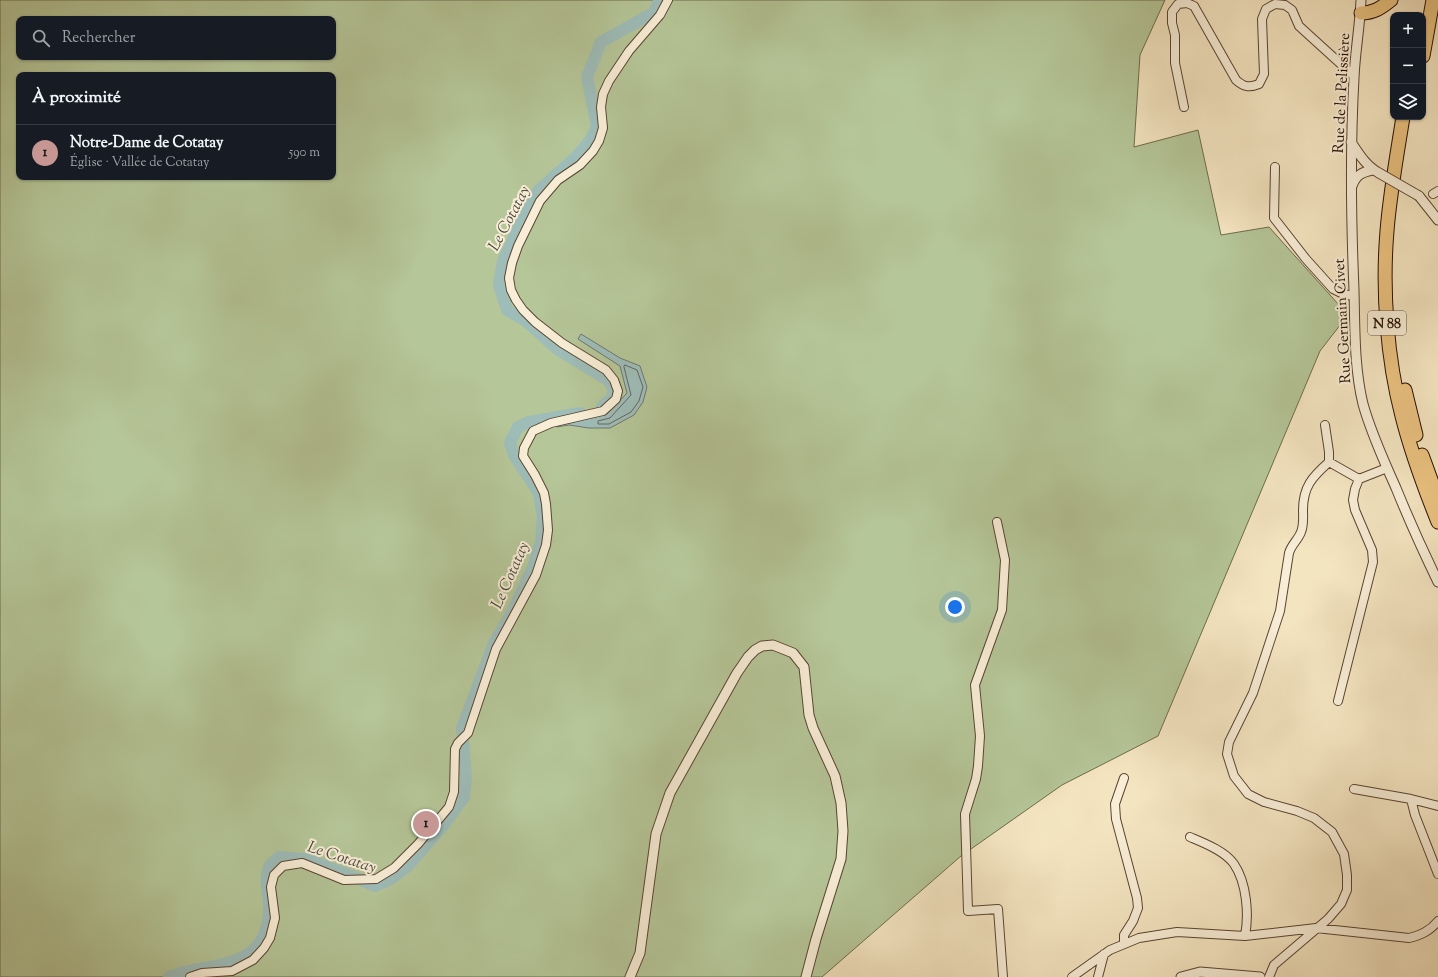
<!DOCTYPE html>
<html lang="fr">
<head>
<meta charset="utf-8">
<style>
	body { margin:0; font-family:"Sorts Mill Goudy",serif; background:#20242c; color:#f1f3f6 }
	.controls { position:absolute; right:12px; top:12px; display:grid; overflow:hidden; border-radius:8px; box-shadow:0 1px 3px #0004 }
	.controls button { width:36px; height:36px; display:grid; place-items:center; padding:0; border:0; border-bottom:1px solid #363941; background:#171b24; color:#f1f3f6; font:20px sans-serif }
	.you { position:absolute; left:955px; top:607px; width:14px; height:14px; margin:-10px; border:3px solid #fff; border-radius:50%; background:#1a73e8; box-shadow:0 0 0 6px #1a73e833 }
	.badge { display:grid; place-items:center; width:26px; height:26px; border-radius:50%; background:#c59692; color:#111; font-size:13px; font-weight:700 }
	.pin { position:absolute; translate:-50% -50%; border:2px solid #fff; box-shadow:0 1px 4px #0006 }
	.list { margin:0; padding:0; list-style:none }
	h2 { display:flex; justify-content:space-between; align-items:center; height:52px; margin:0; padding:0 16px; font-size:17px }
	h2 small { font-size:13px; font-weight:400; color:#9ea1a6 }
	.list li { display:grid; grid-template-columns:26px 1fr auto; gap:12px; align-items:center; box-sizing:border-box; height:56px; padding:0 16px; border-top:1px solid #363941 }
	.list b { display:block; font-size:15px; white-space:nowrap }
	.list p { margin:0; font-size:13px; white-space:nowrap; color:#9ea1a6 }
	.list em { font-size:13px; font-style:normal; color:#9ea1a6 }
	.icon { flex:none; width:22px; height:22px; fill:none; stroke:currentColor; stroke-width:2; stroke-linecap:round; stroke-linejoin:round }
	.map { position:relative; flex:none; width:1438px; height:977px; overflow:hidden }
	.search { position:absolute; background:#171b24; box-shadow:0 1px 3px #0004; left:16px; top:16px; width:320px; height:44px; display:flex; align-items:center; gap:10px; box-sizing:border-box; padding:0 14px; border-radius:8px; color:#9ea1a6; font-size:15px }
	.panel { position:absolute; background:#171b24; box-shadow:0 1px 3px #0004; left:16px; top:72px; width:320px; height:108px; border-radius:8px }
	.map>svg:first-child { display:block }
	.green { fill:#b5c698; stroke:#6e6a4e; fill-rule:evenodd }
	.water { fill:#9ebdb9; stroke:#6f7770 }
	.lines { fill:none; stroke-linecap:round; stroke-linejoin:round }
	.shore { stroke:#63665e; stroke-width:1 }
	.river { stroke:#9ebdb9; stroke-width:12 }
	.minor-casing { stroke:#5b4432; stroke-width:10 }
	.tertiary-casing { stroke:#5b4432; stroke-width:11 }
	.trunk-casing { stroke:#280f03; stroke-width:15 }
	.minor { stroke:#f8eed7; stroke-width:8 }
	.tertiary { stroke:#f8eed7; stroke-width:9 }
	.trunk { stroke:#eac280; stroke-width:13 }
	.tertiary-bridge-casing { stroke:#5b4432; stroke-width:11; stroke-linecap:butt }
	.tertiary-bridge { stroke:#f8eed7; stroke-width:9 }
	.labels { text-anchor:middle; stroke-width:4; stroke-linejoin:round; paint-order:stroke }
	.shield { fill:#f8eed7; stroke:#665243; stroke-width:1 }
	.shield-label { font-size:14px; font-weight:bold; fill:#280f03 }
	.street-label { font-size:15px; fill:#280f03; stroke:#f8eed7 }
	.water-label { font-size:16px; font-style:italic; fill:#514c43; stroke:#f8eed7 }
</style>
</head>
<body>
<div class="map">
<svg width="1438" height="977" viewBox="0 0 1438 977">
	<rect width="100%" height="100%" fill="#f4e5c1"/>
	<filter id="stains"><feTurbulence type="fractalNoise" baseFrequency=".005" numOctaves="4"/><feColorMatrix values="0 0 0 0 .2 0 0 0 0 .09 0 0 0 0 .02 0 0 0 .5 -.17"/></filter>
	<radialGradient id="worn" r=".72"><stop offset=".6" stop-color="#630" stop-opacity="0"/><stop offset="1" stop-color="#630" stop-opacity=".3"/></radialGradient>
	<path class="green" d="M0 0H1165L1140 55 1134 147 1198 130 1221 235 1269 227 1348 315 1320 351 1158 736 1062 785 961 856 822 977H0ZM19 19H333V57H19ZM19 75H333V177H19Z"/>
	<path class="water" d="M581 334 620 358 640 366 647 387 643 402 634 415 610 428H589L569 425 557 427 556 426 607 414 627 393 620 366 578 339Z"/>
	<g class="lines">
		<path class="shore" d="M625 365 637 370 643 387 639 401 631 412 609 424H598V421L610 418 631 395 624 367Z"/>
		<path class="river" d="M602 407 613 397V388L609 381 557 349 526 321 507 310 499 285 503 261 520 225 538 191 576 157 591 139 597 126 587 77 601 42 653 13 660 0
			M169 977C194 966 225 969 248 954 265 943 270 922 269 903 268 891 264 879 269 867 270 863 276 860 279 857L305 859 352 876 375 886 391 879 407 867 443 826 464 797 466 778 462 728 494 643 512 612 533 567 541 542 543 517 539 493 514 455 510 443 518 427 529 422 580 413"/>
		<g class="minor-casing">
			<path id="minor" d="M1184 107 1175 63V35L1172 23V12L1178 4 1187 3 1194 6 1236 80C1244 87 1249 88 1259 84L1264 74 1262 19 1266 9 1275 4 1285 5 1292 10 1299 26 1354 76
				M1275 167 1274 218 1306 259 1333 289 1343 294 1354 296
				M1433 194 1438 191
				M1325 425 1329 452V462L1359 479
				M997 522 1005 560 1003 593 1002 610 975 685 980 736 978 766 976 779 965 814 968 911 998 909 1003 977
				M1338 701 1373 562 1372 550 1355 510 1353 500 1355 489 1359 479 1387 468
				M1354 789 1411 799 1438 806
				M1411 799 1415 815 1438 874
				M1190 837C1204 843 1225 851 1234 864 1247 883 1249 915 1245 936
				M1124 944V935L1133 921 1138 908 1137 898 1116 819 1115 804 1124 778
				M190 977 202 973 232 971 253 960 264 948 270 938 275 918 271 887 274 875 283 866 302 863 344 880 376 879 394 868 418 844 449 807 454 792 455 749 458 743 468 733 496 649 536 575 546 545 548 530 546 504 544 493 535 475 523 456 524 448 533 431 551 423 603 411 616 399 618 391 614 380 606 370 562 343 535 322 523 310 516 300 511 290 509 278 512 263 518 246 540 201 558 180 580 165 593 151 599 141 603 128 601 107 603 94 609 81 629 51 660 15 668 0
				M1072 977 1110 950 1139 938 1177 932 1245 936 1316 928 1409 938C1421 935 1430 931 1438 921
				M1098 977 1104 954
				M1269 977 1274 965 1328 919 1341 904 1347 890V875L1344 854 1332 832 1314 818 1297 811 1264 802 1248 794 1234 776 1227 754 1229 742 1253 693 1280 611 1289 553C1291 545 1298 540 1301 532 1304 525 1303 517 1303 510 1303 487 1312 477 1329 462"/>
		</g>
		<g class="tertiary-casing">
			<path id="tertiary" d="M1361 0C1360 26 1355 52 1354 78 1350 149 1351 219 1354 290 1355 327 1354 367 1363 404 1371 433 1384 461 1396 488 1409 520 1423 551 1438 582
				M1351 142C1359 154 1366 166 1379 173
				M1352 186C1356 175 1362 172 1373 170
				M1419 196 1438 220
				M630 977 640 953 656 834 670 793 737 673 748 657 755 650 762 646 773 645 793 653 804 667 809 715 813 728 835 776 841 803 843 831 841 859 816 939 806 977
				M1181 977 1200 972 1260 977"/>
		</g>
		<g class="trunk-casing">
			<path id="trunk" d="M1361 13C1374 13 1381 8 1391 0
				M1423 56 1433 0
				M1403 117C1397 155 1390 193 1387 231 1382 290 1387 359 1402 416 1411 452 1424 487 1438 522
				M1405 390 1416 435
				M1422 455 1438 499"/>
		</g>
		<use href="#minor" class="minor"/>
		<use href="#tertiary" class="tertiary"/>
		<use href="#trunk" class="trunk"/>
		<g class="tertiary-bridge-casing">
			<path id="tertiary-bridge" d="M1379 173 1419 196"/>
		</g>
		<use href="#tertiary-bridge" class="tertiary-bridge"/>
	</g>
	<g class="labels">
		<rect class="shield" x="1368" y="311" width="38" height="24" rx="3"/>
		<g class="shield-label">
			<text x="1387" y="328">N 88</text>
		</g>
		<g class="street-label">
			<text transform="translate(1341 93) rotate(-87)" y="5">Rue de la Pelissière</text>
			<text transform="translate(1342 321) rotate(-93)" y="5">Rue Germain Civet</text>
		</g>
		<g class="water-label">
			<text transform="translate(508 218) rotate(-62)" y="6">Le Cotatay</text>
			<text transform="translate(509 575) rotate(-66)" y="6">Le Cotatay</text>
			<text transform="translate(342 856) rotate(18)" y="6">Le Cotatay</text>
		</g>
	</g>
	<rect width="100%" height="100%" filter="url(#stains)"/>
	<rect width="100%" height="100%" fill="url(#worn)"/>
</svg>
<div class="controls">
<button>+</button>
<button>−</button>
<button><svg class="icon" aria-label="layers" viewBox="0 0 24 24"><path d="M12 4l9 5-9 5-9-5zM3 14l9 5 9-5"/></svg></button>
</div>
<div class="you"></div>
<div class="pin badge" style="left:426px;top:824px">1</div>
<div class="search"><svg class="icon" aria-label="search" viewBox="0 0 24 24"><circle cx="10" cy="10" r="6"/><path d="M15 15l6 6"/></svg>Rechercher</div>
<section class="panel">
<h2>À proximité<small></small></h2>
<ul class="list">
<li><span class="badge">1</span><div><b>Notre-Dame de Cotatay</b><p>Église · Vallée de Cotatay</p></div><em>590 m</em></li>
</ul>
</section>
</div>
</body>
</html>
